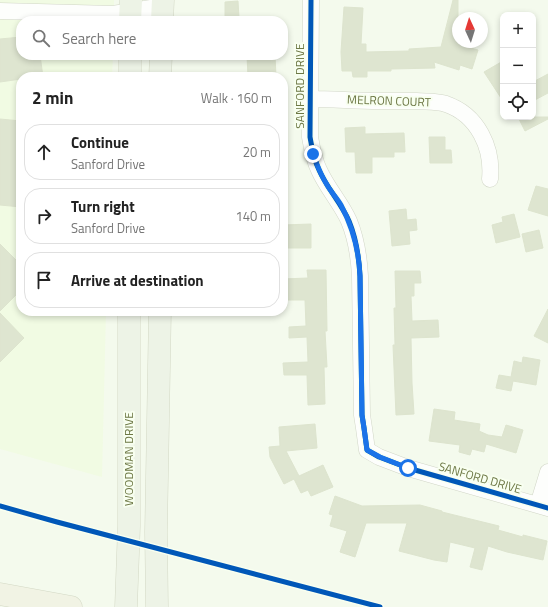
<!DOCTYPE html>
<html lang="en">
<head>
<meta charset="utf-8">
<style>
	body { margin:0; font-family:"Titillium Web",sans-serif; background:#f2f2f2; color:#222 }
	.controls { position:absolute; right:12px; top:12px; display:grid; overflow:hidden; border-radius:8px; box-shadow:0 2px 6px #0003 }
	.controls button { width:36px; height:36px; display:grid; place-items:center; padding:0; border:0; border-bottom:1px solid #e0e0e0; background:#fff; color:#222; font:20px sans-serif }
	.compass { position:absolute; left:452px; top:12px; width:36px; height:36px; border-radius:50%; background:#fff; box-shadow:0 2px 6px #0003; rotate:356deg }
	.stop { position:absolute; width:12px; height:12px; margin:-9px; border:3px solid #1a73e8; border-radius:50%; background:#fff }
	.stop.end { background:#1a73e8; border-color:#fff; box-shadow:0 1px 4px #0008 }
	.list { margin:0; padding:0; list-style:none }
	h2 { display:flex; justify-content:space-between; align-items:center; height:52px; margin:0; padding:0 16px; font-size:17px }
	h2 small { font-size:13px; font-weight:400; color:#767676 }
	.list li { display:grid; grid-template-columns:26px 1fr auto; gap:12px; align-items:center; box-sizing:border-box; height:56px; margin:0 8px 8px; padding:0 8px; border:1px solid #e0e0e0; border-radius:16px }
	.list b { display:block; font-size:15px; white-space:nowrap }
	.list p { margin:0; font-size:13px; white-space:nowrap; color:#767676 }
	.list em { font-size:13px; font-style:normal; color:#767676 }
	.icon { flex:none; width:22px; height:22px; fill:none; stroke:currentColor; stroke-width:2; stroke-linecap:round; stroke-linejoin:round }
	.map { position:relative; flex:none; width:548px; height:607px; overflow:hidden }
	.search { position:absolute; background:#fff; box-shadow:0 2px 6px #0003; left:16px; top:16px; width:272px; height:44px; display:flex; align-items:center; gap:10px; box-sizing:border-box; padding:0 14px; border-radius:16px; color:#767676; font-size:15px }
	.panel { position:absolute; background:#fff; box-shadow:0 2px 6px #0003; left:16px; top:72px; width:272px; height:244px; border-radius:16px }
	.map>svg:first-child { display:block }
	.residential { fill:#f1fbe3 }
	.building { fill:#dee5d0; stroke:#dde4ce }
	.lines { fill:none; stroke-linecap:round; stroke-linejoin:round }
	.minor-casing { stroke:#d1d6c7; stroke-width:17 }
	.primary-casing { stroke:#d3d8c5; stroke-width:23 }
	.motorway-casing { stroke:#d3d8c5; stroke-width:23 }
	.minor { stroke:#fdfefc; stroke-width:16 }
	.primary { stroke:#edf3e6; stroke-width:22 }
	.motorway { stroke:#f1f3e4; stroke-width:22 }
	.cycleway-casing { stroke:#f8fff0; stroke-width:8 }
	.cycleway { stroke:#0057b8; stroke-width:5 }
	.route { stroke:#1a73e8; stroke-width:5 }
	.labels { text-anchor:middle; stroke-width:4; stroke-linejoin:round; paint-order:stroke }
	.street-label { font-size:12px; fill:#6d7845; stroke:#f8fff0 }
</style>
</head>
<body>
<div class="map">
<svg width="548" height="607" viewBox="0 0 548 607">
	<rect width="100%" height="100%" fill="#f4faed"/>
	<path class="residential" d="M0 0H114V21H21V55H113L112 77H21V311H106L102 477 0 449Z"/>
	<path class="building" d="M453 0H458V42H469L467 47 478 50 472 69 460 65 459 70 434 62 435 68 391 69V71H367V77H353L352 71H342L341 52 344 7 363 8 361 44H366V52L409 51V49L441 47Z
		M238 1 239 18H225V2Z
		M21 37V55H40L43 77H21V79L0 82V39Z
		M247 55H275L276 77H248Z
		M503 61V101L484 72Z
		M548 74V93L533 101V82Z
		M518 117H548V119L525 131Z
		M0 119 21 121V207L0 205Z
		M365 127V134L404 133 405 152H394V157H372V173H356L355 152H346L345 128Z
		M429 137H445V150H451L452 163H430Z
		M536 186 548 189V216L528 210Z
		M406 209 407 220 416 219 417 230 409 231 410 244 392 246 389 211Z
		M514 214 520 237 496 243 492 225 503 222 502 217Z
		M311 224V248H283V225Z
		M539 230 543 248 526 252 522 234Z
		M0 244 21 265V290L0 311Z
		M307 270H326L327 331H325L327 367H324L325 404 308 405 307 375H284L283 363 308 362 307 337 289 338V327L306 326 305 300H283V279L308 278Z
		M395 271H420L421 283H414V296H411L412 321 438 320 439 337 411 338 412 383 414 414 396 415 393 345H395L394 308H396Z
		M548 309V343L534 336Z
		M0 313 24 338 0 362Z
		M523 357 540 360 536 385 513 381 511 391 496 388 499 375 511 377 514 361 522 363Z
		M434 409 455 412 454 420 480 424 479 431 488 435 502 437 506 425 523 430 516 453 486 444 484 452 472 449 470 455 459 452 460 445 429 441Z
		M315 424 317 448 286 451 299 476 323 465 333 487 311 496 308 490 301 493 294 479 284 484 270 457 269 447 280 446 279 427Z
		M335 496 362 506 420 505 442 511V512L499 526 498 530 523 537V535L547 541 543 560 507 552 488 546 482 570 470 567 475 548 450 542 447 562 434 560 399 551 407 523H366L355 557 340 552 347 531 330 526 333 515 329 514Z"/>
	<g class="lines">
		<g class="minor-casing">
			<path id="minor" d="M311 0 310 137C312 149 314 160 319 170 327 188 341 203 349 221 356 238 359 257 360 276L362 415 364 428 367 450 379 457 408 468 548 508
				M0 11 113 14 163 6
				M309 99C333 99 356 101 379 101 391 101 404 101 416 101 426 102 436 101 446 104 478 115 493 148 490 179
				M538 505 548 472"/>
		</g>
		<g class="primary-casing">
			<path id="primary" d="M130 21 131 0
				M162 21 163 0
				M130 77V55
				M160 77 161 55
				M126 607 129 526V311
				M157 607 156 532 160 311"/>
		</g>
		<g class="motorway-casing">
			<path id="motorway" d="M0 594 71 607"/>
		</g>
		<use href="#minor" class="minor"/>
		<use href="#primary" class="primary"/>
		<use href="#motorway" class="motorway"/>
		<g class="cycleway-casing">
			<path id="cycleway" d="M311 0 310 137C312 149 314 160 319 170 327 188 341 203 349 221 356 238 359 257 360 276L362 415 364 428 367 450 379 457 408 468 548 508
				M0 506 57 522 380 607"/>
		</g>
		<use href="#cycleway" class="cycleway"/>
	</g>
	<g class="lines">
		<path class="route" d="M313 154C317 165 321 175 327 185 331 192 337 198 341 205 353 228 359 250 360 276L362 415 364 428 367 450 380 457 408 468"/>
	</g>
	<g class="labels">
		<g class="street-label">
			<text transform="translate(300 86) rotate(-90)" y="4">SANFORD DRIVE</text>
			<text transform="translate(389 101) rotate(2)" y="4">MELRON COURT</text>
			<text transform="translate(129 459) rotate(-90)" y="4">WOODMAN DRIVE</text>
			<text transform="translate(480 478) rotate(16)" y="4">SANFORD DRIVE</text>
		</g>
	</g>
</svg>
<div class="controls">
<button>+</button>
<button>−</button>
<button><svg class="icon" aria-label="locate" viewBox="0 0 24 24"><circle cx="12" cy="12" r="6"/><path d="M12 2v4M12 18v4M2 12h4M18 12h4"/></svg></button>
</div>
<svg class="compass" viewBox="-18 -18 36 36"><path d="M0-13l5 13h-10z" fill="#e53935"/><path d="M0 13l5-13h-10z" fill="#767676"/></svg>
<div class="stop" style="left:408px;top:468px"></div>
<div class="stop end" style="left:313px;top:154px"></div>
<div class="search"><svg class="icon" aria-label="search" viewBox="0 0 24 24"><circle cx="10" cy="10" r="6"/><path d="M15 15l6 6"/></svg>Search here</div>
<section class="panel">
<h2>2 min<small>Walk · 160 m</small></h2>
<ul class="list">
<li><svg class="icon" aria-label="ahead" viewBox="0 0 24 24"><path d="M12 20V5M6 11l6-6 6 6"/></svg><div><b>Continue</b><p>Sanford Drive</p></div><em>20 m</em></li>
<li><svg class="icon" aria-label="right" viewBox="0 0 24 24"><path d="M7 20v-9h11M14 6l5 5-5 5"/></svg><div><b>Turn right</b><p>Sanford Drive</p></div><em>140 m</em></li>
<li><svg class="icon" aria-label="arrive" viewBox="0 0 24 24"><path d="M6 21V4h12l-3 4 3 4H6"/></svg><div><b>Arrive at destination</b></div></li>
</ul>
</section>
</div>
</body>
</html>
